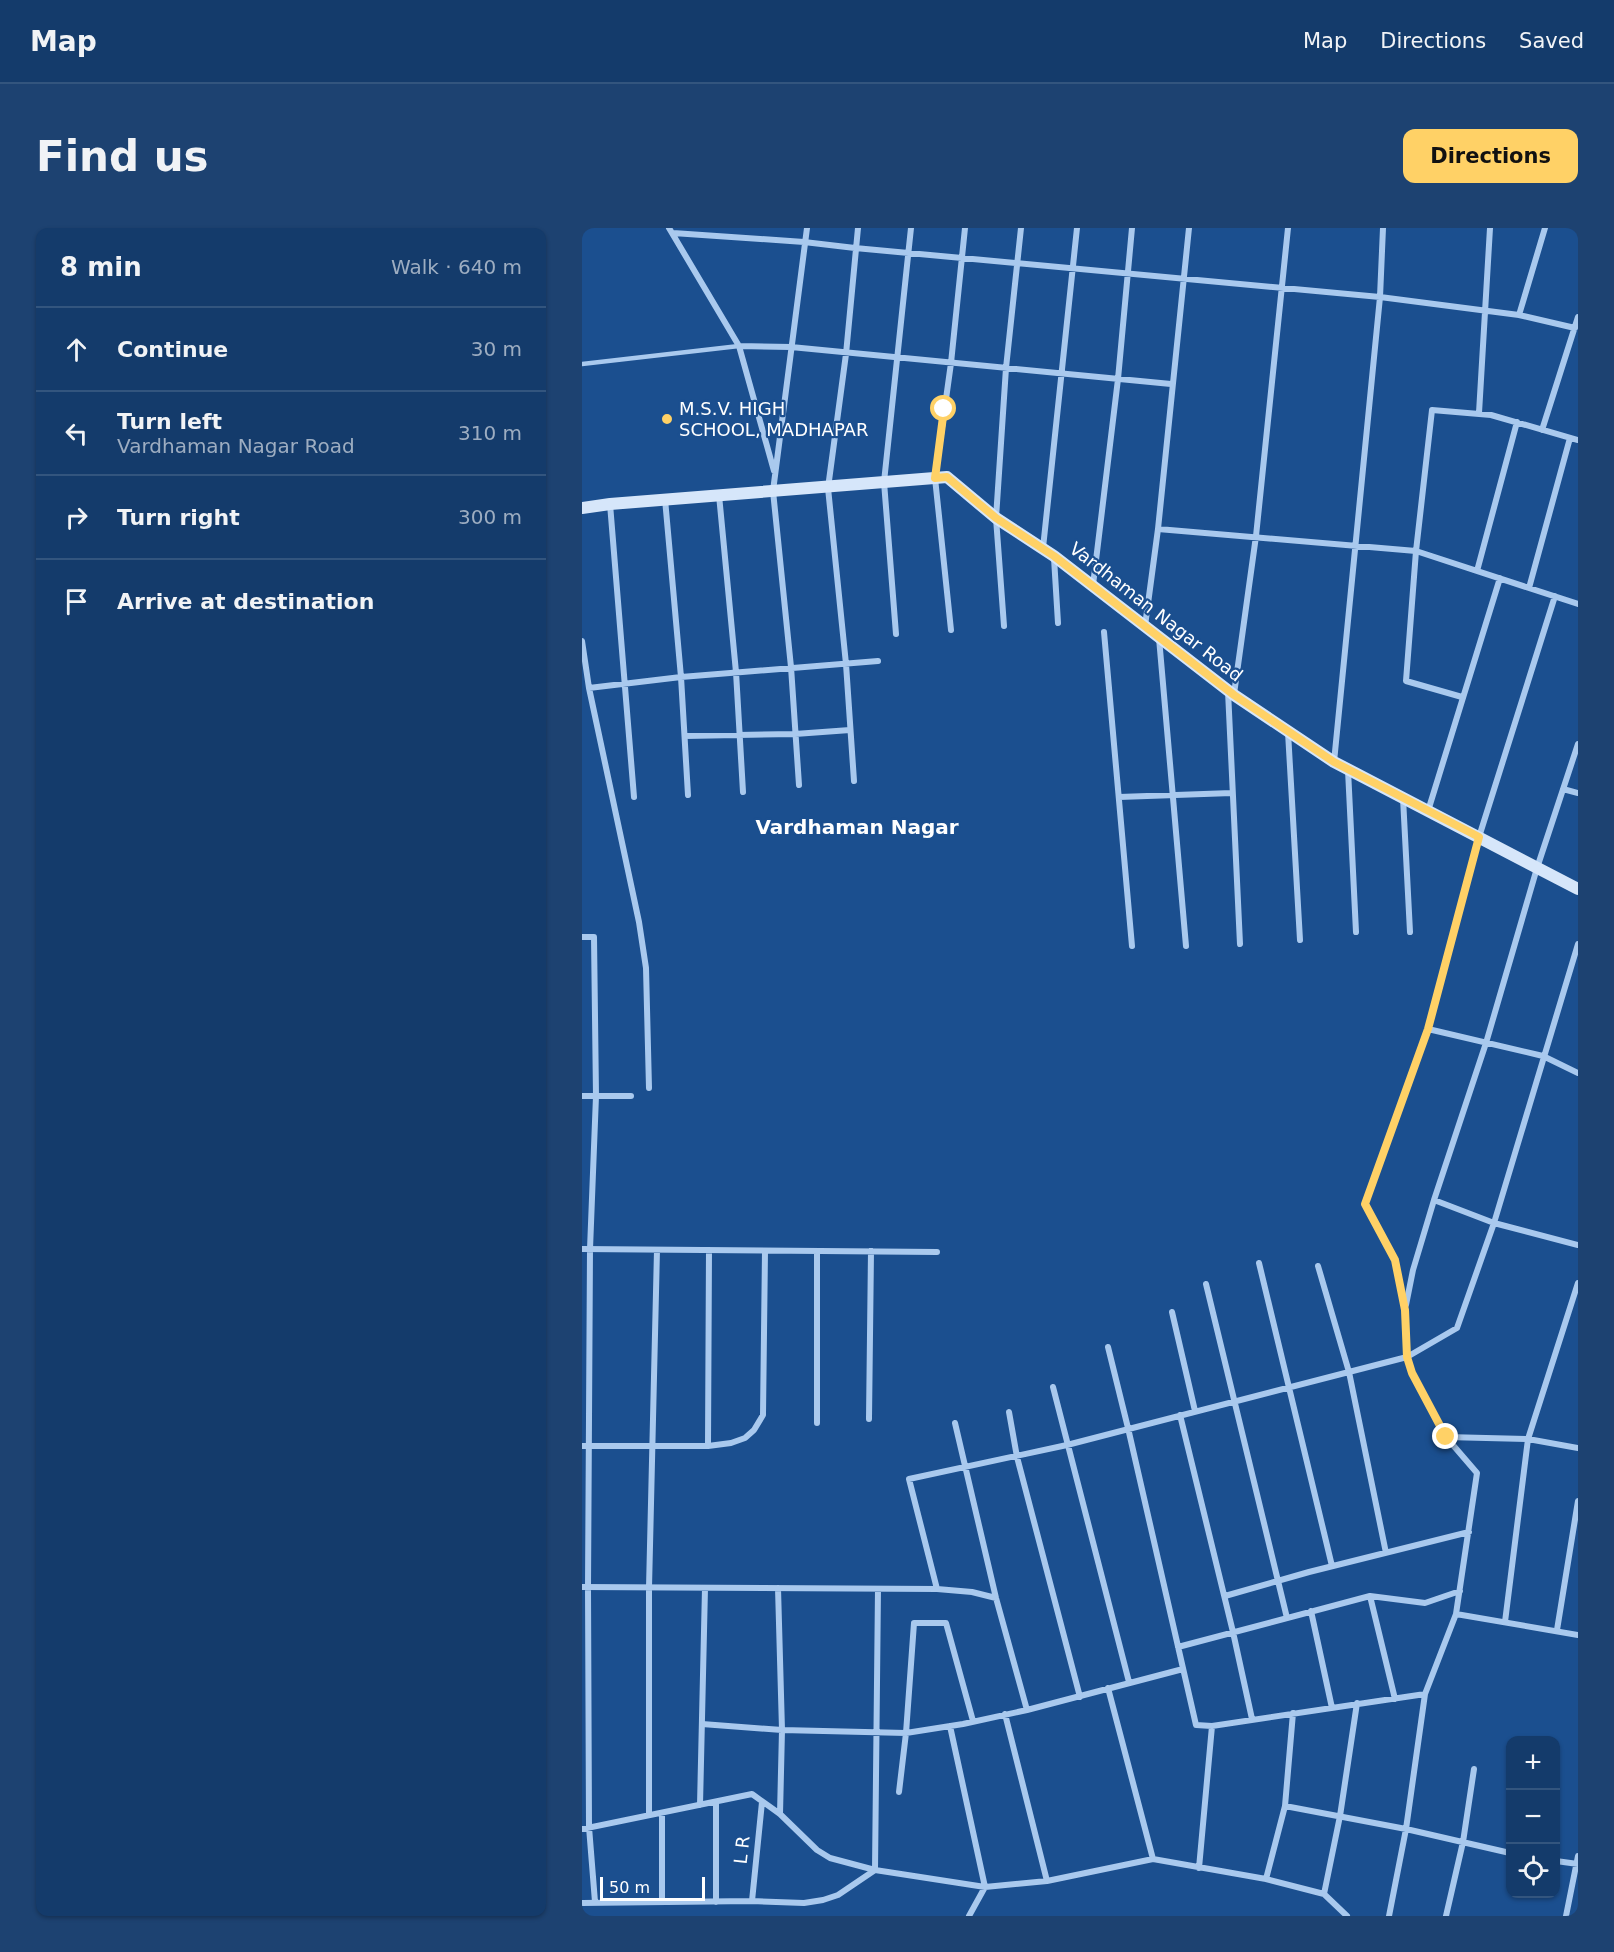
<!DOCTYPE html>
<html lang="en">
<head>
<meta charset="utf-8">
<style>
	body { margin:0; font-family:"DejaVu Sans",sans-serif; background:#1d4271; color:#f1f3f6 }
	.controls { position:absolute; right:18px; bottom:18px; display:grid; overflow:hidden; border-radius:12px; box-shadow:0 2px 4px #0004 }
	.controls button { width:54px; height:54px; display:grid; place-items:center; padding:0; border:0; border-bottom:2px solid #33557e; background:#143b6b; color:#f1f3f6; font:30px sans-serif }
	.scale { position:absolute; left:18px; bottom:15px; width:105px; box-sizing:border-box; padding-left:6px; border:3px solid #fff; border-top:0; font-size:16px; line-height:21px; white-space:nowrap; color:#fff; -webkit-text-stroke:4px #1b4f8f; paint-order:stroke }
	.stop { position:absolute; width:18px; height:18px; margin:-14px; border:4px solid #ffd166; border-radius:50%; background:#fff }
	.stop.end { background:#ffd166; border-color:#fff; box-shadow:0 2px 6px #0008 }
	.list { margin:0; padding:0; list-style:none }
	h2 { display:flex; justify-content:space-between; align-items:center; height:78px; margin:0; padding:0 24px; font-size:26px }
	h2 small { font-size:20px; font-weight:400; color:#9dadc1 }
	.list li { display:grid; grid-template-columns:39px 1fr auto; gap:18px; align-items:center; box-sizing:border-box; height:84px; padding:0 24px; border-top:2px solid #33557e }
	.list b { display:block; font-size:22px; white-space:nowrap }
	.list p { margin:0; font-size:20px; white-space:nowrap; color:#9dadc1 }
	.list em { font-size:20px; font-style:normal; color:#9dadc1 }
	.icon { flex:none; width:33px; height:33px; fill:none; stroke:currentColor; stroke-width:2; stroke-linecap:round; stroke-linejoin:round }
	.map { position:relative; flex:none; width:996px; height:1688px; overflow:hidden; border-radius:12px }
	header { display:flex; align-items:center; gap:36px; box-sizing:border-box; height:84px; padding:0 30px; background:#143b6b; border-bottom:2px solid #33557e }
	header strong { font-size:28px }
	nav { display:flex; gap:33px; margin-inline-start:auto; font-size:21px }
	.intro { display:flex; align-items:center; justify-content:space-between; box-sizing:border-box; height:144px; padding:0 36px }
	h1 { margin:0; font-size:42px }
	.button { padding:15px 27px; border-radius:12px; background:#ffd166; color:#111; font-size:21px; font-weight:700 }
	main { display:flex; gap:36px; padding:0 36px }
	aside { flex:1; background:#143b6b; border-radius:12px; box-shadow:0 2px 4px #0004 }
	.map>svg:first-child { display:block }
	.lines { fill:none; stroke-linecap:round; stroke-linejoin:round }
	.lane { stroke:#a9c9ee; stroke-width:4.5 }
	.street { stroke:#a9c9ee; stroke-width:6 }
	.secondary { stroke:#d6e6fa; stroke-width:12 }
	.route { stroke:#ffd166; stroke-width:8 }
	.poi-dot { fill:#ffd166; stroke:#1b4f8f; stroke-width:2 }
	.labels { text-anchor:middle; stroke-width:4.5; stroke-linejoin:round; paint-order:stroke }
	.poi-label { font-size:18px; fill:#fff; stroke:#1b4f8f; text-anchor:start }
	.street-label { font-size:18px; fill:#fff; stroke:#1b4f8f }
	.neighbourhood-label { font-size:20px; font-weight:bold; fill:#fff; stroke:#1b4f8f }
</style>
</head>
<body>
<header>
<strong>Map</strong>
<nav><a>Map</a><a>Directions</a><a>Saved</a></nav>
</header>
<div class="intro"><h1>Find us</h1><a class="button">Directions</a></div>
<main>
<aside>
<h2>8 min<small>Walk · 640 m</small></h2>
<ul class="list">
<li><svg class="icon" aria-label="ahead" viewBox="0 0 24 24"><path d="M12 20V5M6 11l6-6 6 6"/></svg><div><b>Continue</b></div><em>30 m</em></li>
<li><svg class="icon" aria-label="left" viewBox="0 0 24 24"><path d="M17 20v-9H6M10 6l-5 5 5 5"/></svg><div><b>Turn left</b><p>Vardhaman Nagar Road</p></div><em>310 m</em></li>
<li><svg class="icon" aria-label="right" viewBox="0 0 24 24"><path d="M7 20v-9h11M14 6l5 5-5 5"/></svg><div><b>Turn right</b></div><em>300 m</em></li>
<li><svg class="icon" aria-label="arrive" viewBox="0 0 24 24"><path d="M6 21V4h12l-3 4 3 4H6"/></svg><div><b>Arrive at destination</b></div></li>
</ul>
</aside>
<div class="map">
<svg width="996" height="1688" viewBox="0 0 996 1688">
	<rect width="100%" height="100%" fill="#1b4f8f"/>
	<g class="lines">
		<path class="lane" d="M0 136 157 118"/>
		<path class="street" d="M87 0 157 118 192 243
			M91 5 222 14 273 20 798 69 937 87 993 100
			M937 87 963 0
			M157 118 209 119 589 156
			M897 185 908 0
			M960 202 996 89
			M137 267 154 444 161 564
			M83 271 99 449 106 567
			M28 276 52 569
			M576 301 834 323 996 376
			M461 320 495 0
			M472 330 476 395
			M895 343 935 194
			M511 357 536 151 550 0
			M947 360 988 210
			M422 398 414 290 424 140 439 0
			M563 398 576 301 607 0
			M369 402 353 250 369 135 383 0
			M522 404 550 718
			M314 406 302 254 329 0
			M577 410 604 718
			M0 413 7 460 57 694 64 740 67 860
			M7 460 99 449 296 433
			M646 463 658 716
			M652 466 674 308 706 0
			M880 469 824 453 834 323 850 182 909 187 996 212
			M706 504 718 712
			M103 508 213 506 268 502
			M752 534 798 69 801 0
			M766 542 774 704
			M272 553 264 436 246 260 264 126 276 0
			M217 557 209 439 191 263 225 0
			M981 561 996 565
			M537 569 650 565
			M821 570 828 704
			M846 583 918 350
			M0 709H12L14 868 8 1021 6 1359 7 1599 13 1674
			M846 801 961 828 996 845
			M0 868H49
			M852 972 912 995 996 1017
			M0 1021 355 1024
			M235 1023V1195
			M677 1035 750 1338
			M736 1038 767 1144 804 1325
			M624 1056 705 1390
			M824 1077 831 1042 852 972 904 815 955 640 996 516
			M590 1084 613 1183
			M526 1119 546 1200 614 1497 630 1498 843 1466
			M471 1159 547 1454
			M427 1184 435 1229 498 1469
			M598 1187 651 1404 670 1491
			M287 1191 289 1023
			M373 1195 414 1370 445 1482
			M864 1209 946 1211 996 1220
			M0 1218H126L149 1215 163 1210 172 1202 181 1187 183 1023
			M126 1218 127 1022
			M0 1359 355 1361 390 1364 414 1370
			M196 1360 200 1502 198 1586
			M355 1361 327 1251 485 1217 825 1129 875 1100 912 995 996 716
			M643 1368 727 1344 887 1304
			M788 1368 813 1471
			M729 1383 750 1480
			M874 1386 996 1407
			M923 1394 946 1211 996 1055
			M975 1402 996 1273
			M596 1419 788 1368 843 1375 878 1363
			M526 1460 571 1631
			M423 1486 465 1653
			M120 1496 200 1502 324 1505 381 1496 445 1482 601 1441
			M368 1498 403 1659 387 1688
			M317 1564 324 1505 332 1395H364L391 1493
			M118 1577 123 1360
			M703 1578 824 1601 928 1625
			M67 1587V1360L75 1022
			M0 1601 170 1566 198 1586 235 1622 248 1630 293 1642 403 1659 465 1653 571 1631 684 1651 742 1666 765 1688
			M974 1633 996 1636
			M617 1640 630 1498
			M293 1642 296 1361
			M684 1651 703 1578 711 1485
			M742 1666 758 1588 775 1475
			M170 1673 180 1574
			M80 1674V1585
			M134 1674V1574
			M0 1675 170 1673 222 1675 241 1672 256 1667 293 1642
			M807 1688 824 1601 843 1466 874 1386 895 1245 864 1209 830 1145 825 1129 823 1082 813 1032 783 976 846 801 897 609 973 368
			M864 1688 881 1614 892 1541
			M984 1688 996 1628"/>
		<path class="secondary" d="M0 280 28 276 365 249 414 290 472 328 652 467 752 534 996 661"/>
	</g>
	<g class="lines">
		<path class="route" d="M362 181 353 250 365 249 414 290 472 328 652 467 752 534 897 609 846 801 783 976 813 1032 823 1082 825 1129 830 1145 864 1209"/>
	</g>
	<circle class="poi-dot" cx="85" cy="191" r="6"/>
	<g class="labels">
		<g class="poi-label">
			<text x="97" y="187">M.S.V. HIGH<tspan x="97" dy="21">SCHOOL, MADHAPAR</tspan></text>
		</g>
		<g class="street-label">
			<text transform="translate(574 384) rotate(38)" y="6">Vardhaman Nagar Road</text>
			<text transform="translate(160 1622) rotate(-84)" y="6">L R</text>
		</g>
		<g class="neighbourhood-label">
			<text x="275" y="606">Vardhaman Nagar</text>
		</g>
	</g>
</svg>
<div class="controls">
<button>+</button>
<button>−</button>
<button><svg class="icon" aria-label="locate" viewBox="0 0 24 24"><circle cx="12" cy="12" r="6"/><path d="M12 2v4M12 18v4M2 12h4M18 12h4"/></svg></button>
</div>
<div class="scale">50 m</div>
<div class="stop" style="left:362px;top:181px"></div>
<div class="stop end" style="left:864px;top:1209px"></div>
</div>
</main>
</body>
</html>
